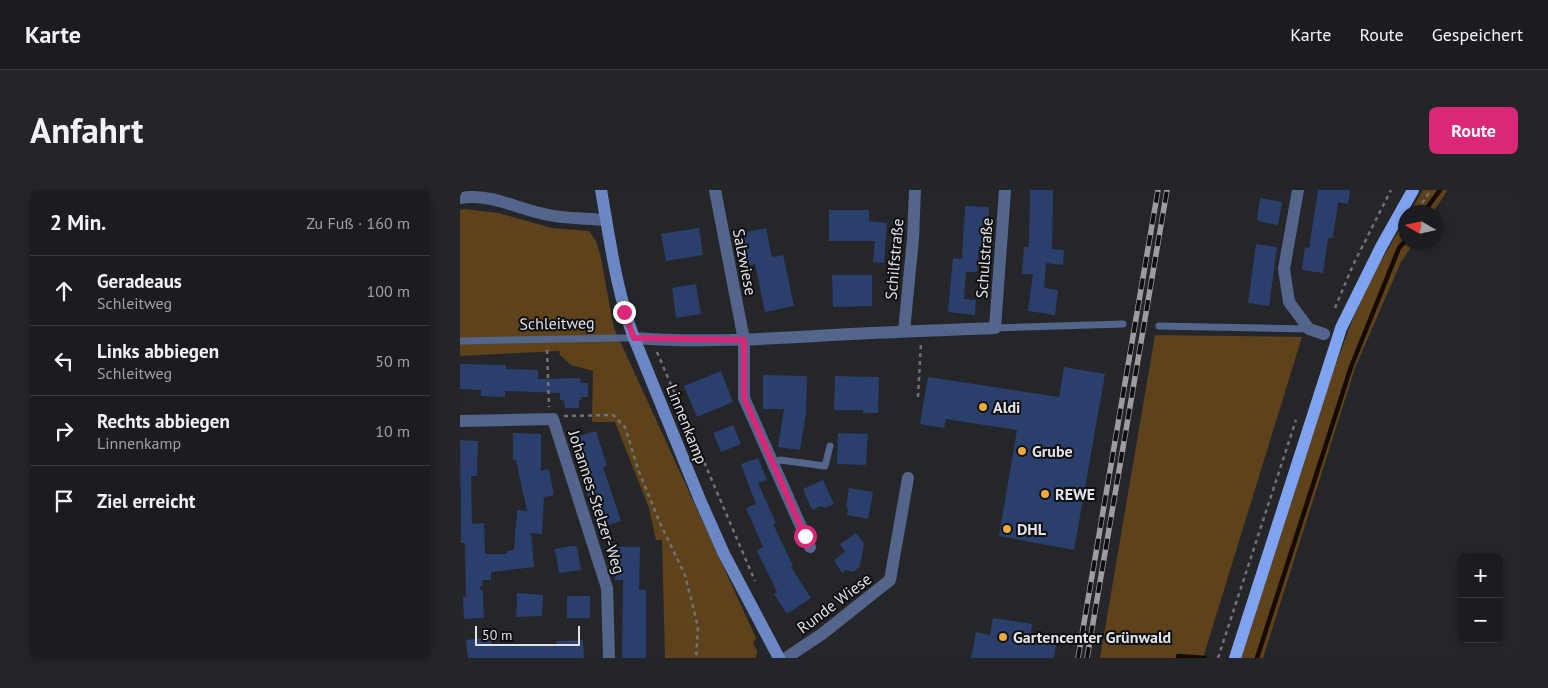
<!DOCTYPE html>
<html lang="de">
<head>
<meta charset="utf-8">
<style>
	body { margin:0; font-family:"PT Sans",sans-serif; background:#242529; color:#f1f3f6 }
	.controls { position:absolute; right:15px; bottom:15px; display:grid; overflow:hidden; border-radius:8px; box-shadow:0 2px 8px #0003 }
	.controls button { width:45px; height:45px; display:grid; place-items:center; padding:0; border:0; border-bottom:1px solid #393a3e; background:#1b1c20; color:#f1f3f6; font:25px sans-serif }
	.compass { position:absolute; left:938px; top:15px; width:45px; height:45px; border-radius:50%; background:#1b1c20; box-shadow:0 2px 8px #0003; rotate:279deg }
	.scale { position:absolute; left:15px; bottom:12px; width:105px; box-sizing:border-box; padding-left:5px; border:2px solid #e0e2e5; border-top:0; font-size:14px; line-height:18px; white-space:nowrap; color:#e0e2e5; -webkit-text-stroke:4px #0e0f11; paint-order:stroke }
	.stop { position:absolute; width:15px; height:15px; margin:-11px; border:4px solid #db2777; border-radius:50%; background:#fff }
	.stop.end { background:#db2777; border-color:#fff; box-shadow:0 1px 5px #0008 }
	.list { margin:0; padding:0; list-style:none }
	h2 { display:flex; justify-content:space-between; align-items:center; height:65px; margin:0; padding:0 20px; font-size:21px }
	h2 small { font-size:16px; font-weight:400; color:#a0a1a5 }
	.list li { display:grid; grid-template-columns:32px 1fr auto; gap:15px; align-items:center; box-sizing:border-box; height:70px; padding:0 20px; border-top:1px solid #393a3e }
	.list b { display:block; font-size:19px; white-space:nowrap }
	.list p { margin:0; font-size:16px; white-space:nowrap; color:#a0a1a5 }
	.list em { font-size:16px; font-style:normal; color:#a0a1a5 }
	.icon { flex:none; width:28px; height:28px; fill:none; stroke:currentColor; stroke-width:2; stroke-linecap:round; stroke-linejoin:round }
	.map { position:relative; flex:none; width:1058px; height:468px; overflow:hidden; border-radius:8px }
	header { display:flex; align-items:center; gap:30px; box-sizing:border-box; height:70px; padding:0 25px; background:#1b1c20; border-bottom:1px solid #393a3e }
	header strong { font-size:24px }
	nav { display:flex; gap:28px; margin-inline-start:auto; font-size:18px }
	.intro { display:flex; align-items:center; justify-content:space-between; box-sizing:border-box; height:120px; padding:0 30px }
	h1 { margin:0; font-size:35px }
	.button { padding:12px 22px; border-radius:8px; background:#db2777; color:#fff; font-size:18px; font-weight:700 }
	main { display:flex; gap:30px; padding:0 30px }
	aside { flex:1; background:#1b1c20; border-radius:8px; box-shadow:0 2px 8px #0003 }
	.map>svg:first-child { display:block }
	.green { fill:#5e421b }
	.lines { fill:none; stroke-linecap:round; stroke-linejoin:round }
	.stream { stroke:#160b00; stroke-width:4.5 }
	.building { fill:#2b3f6d }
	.path { stroke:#707276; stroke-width:2.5; stroke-dasharray:4 4; stroke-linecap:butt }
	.service { stroke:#53658a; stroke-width:7 }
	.minor { stroke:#53658a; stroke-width:12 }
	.secondary { stroke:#6c88c4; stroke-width:12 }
	.primary { stroke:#7fa3f1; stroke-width:12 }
	.rail-casing { stroke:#9b9da0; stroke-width:5.5 }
	.rail { stroke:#0e0f11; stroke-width:4; stroke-dasharray:11; stroke-linecap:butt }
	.route { stroke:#db2777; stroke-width:6 }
	.poi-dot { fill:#eea83c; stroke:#0e0f11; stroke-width:2 }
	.labels { text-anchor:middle; stroke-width:4; stroke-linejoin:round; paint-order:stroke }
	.street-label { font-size:16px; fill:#e0e2e5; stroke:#0e0f11 }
	.poi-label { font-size:16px; font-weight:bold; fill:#e0e2e5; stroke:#0e0f11; text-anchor:start }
</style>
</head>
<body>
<header>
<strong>Karte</strong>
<nav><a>Karte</a><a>Route</a><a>Gespeichert</a></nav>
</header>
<div class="intro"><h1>Anfahrt</h1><a class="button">Route</a></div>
<main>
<aside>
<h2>2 Min.<small>Zu Fuß · 160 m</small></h2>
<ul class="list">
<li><svg class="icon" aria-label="ahead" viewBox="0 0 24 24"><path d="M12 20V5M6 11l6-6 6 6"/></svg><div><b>Geradeaus</b><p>Schleitweg</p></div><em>100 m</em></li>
<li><svg class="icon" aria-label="left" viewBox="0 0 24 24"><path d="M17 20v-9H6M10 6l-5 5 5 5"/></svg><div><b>Links abbiegen</b><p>Schleitweg</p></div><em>50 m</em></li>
<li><svg class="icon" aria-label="right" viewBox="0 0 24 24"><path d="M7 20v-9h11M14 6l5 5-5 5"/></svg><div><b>Rechts abbiegen</b><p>Linnenkamp</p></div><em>10 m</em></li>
<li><svg class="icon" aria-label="arrive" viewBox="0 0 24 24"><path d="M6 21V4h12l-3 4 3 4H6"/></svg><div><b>Ziel erreicht</b></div></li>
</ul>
</aside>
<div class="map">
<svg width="1058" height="468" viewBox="0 0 1058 468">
	<rect width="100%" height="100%" fill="#24262a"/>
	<path class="green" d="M963 0H988L973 22H950Z
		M4 19 38 23 92 38 129 41 136 51 140 64 154 138 296 448 293 453 297 461 296 468H205L202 350H196L189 318 155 232H132L133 181 111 175 100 165 99 161 0 166V20Z
		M945 30 946 52 954 53 941 72 895 178 803 468H781L871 187 892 131 913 85Z
		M695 145 842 147 743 468H640Z"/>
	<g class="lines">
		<path class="stream" d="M964 22 980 0
			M718 466 745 468
			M797 468 891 177 939 58 946 50"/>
	</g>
	<path class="building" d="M570 0H593L592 59 604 60 603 75 586 73 584 98 598 100 595 125 568 121 573 84H562L564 57H569Z
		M858 0H890L888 14 878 12 873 48H868L863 83 842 80 845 57 849 58Z
		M800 8 822 12 818 35 797 31Z
		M505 16 529 17 526 56H519L517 82H506L504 109 516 110 515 125 488 122 493 68 502 69Z
		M369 20H409V31L427 33 424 73 413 72 415 51H369Z
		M239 38 243 65 206 71 201 44Z
		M306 38 312 67 323 65 334 116 305 122 295 74 285 76 278 44Z
		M796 54 817 57 809 116 788 113Z
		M372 85H412V116L373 117Z
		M236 94 241 124 216 128 212 98Z
		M0 174 46 175V179L78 180V189L120 188 121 193H128V207H121V210H119V218H105L104 210H100V203L45 201V207L21 206V200L0 199Z
		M604 177 645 184 614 360 539 346 557 240 486 229 484 238 460 234 468 187 599 207Z
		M261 181 273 212 237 227 224 196Z
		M303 185 347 186 346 223 340 260 318 257 324 219H303Z
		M375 186 419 187 418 223H403V220H374Z
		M273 235 281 254 261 262 253 243Z
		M136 241 147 276 143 277 161 331 138 338 127 303 131 301 113 248Z
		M53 243 81 244V281L89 279 94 305 84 307 82 344 71 343 74 377 31 382V390H22L23 396H20L21 401H23L24 428 4 429 3 407H6L5 353H1L0 250 18 251 17 286H11L12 334 24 333 25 364H47V361L54 360 57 320 67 321 56 270H53Z
		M378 243 408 244 406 275 377 274Z
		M298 268 307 290 298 293 316 333 313 334 333 376 331 377 351 408 327 424 314 404 317 402 297 361 303 357 286 318 296 314 281 274Z
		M363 290 374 314 365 318 361 316 352 320 343 299Z
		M389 298 413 302 408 329 387 325 388 318 386 317Z
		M396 343 404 353 400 376 393 382 386 380 382 383 374 370 385 362 380 354Z
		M112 356H117L121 380 99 383 95 359Z
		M156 357H180L179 400H186V468H162L163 390H155Z
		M57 403 83 405 82 426 56 427Z
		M107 406H130V428H107Z
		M533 428 572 434 570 450 596 454 594 468H511L516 442 530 445Z
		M31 447 32 456 97 455 96 451 123 450 124 468H8L6 450Z"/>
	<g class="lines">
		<path class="path" d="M962 13 971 0
			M875 118 893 75 931 0
			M87 160 89 217
			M197 162 295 391
			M458 207 461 153
			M104 226 153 225 165 237 178 279 199 331 225 385 238 437 236 468
			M758 468 836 230"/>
		<path class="service" d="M699 136 849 139
			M535 138 663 134
			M0 151 160 148H174
			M313 273 320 270 365 276 370 256"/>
		<path class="minor" d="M255 0 284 150V208L350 357
			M838 0 824 79 829 112 849 139 864 144
			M0 8C30 3 55 18 84 24 103 29 127 28 146 30
			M444 141 453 49 455 0
			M174 148C239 153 306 149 372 145 426 142 481 140 535 138L545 0
			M0 231 93 229 147 398 149 468
			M326 468 362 444 430 390 448 288"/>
		<path class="secondary" d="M141 0C150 50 156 100 174 148L240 310 264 364 319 468"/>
		<path class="primary" d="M775 468 881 138 921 57 953 0"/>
		<g class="rail-casing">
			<path id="rail" d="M618 468 698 0
				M627 468 707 0"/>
		</g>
		<use href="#rail" class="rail"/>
	</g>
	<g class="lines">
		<path class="route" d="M164 122 174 148 284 150V208L345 346"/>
	</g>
	<g class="poi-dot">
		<circle cx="523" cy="217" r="5"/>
		<circle cx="562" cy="261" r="5"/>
		<circle cx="585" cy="304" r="5"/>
		<circle cx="547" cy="339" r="5"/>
		<circle cx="543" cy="447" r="5"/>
	</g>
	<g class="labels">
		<g class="street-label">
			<text transform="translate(524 68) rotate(-86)" y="6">Schulstraße</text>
			<text transform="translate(434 69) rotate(-85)" y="6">Schilfstraße</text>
			<text transform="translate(285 72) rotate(79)" y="6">Salzwiese</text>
			<text transform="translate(97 133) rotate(-1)" y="6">Schleitweg</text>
			<text transform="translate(227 234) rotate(68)" y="6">Linnenkamp</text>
			<text transform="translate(137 312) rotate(72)" y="6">Johannes-Stelzer-Weg</text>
			<text transform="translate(374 413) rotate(-37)" y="6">Runde Wiese</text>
		</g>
		<g class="poi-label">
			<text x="533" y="223">Aldi</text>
			<text x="572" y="267">Grube</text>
			<text x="595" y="310">REWE</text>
			<text x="557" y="345">DHL</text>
			<text x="553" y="453">Gartencenter Grünwald</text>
		</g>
	</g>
</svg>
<div class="controls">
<button>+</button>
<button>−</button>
</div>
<svg class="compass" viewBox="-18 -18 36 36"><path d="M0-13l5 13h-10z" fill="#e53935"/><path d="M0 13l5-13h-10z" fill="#a0a1a5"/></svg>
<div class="scale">50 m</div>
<div class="stop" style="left:345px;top:346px"></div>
<div class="stop end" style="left:164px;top:122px"></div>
</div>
</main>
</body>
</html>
